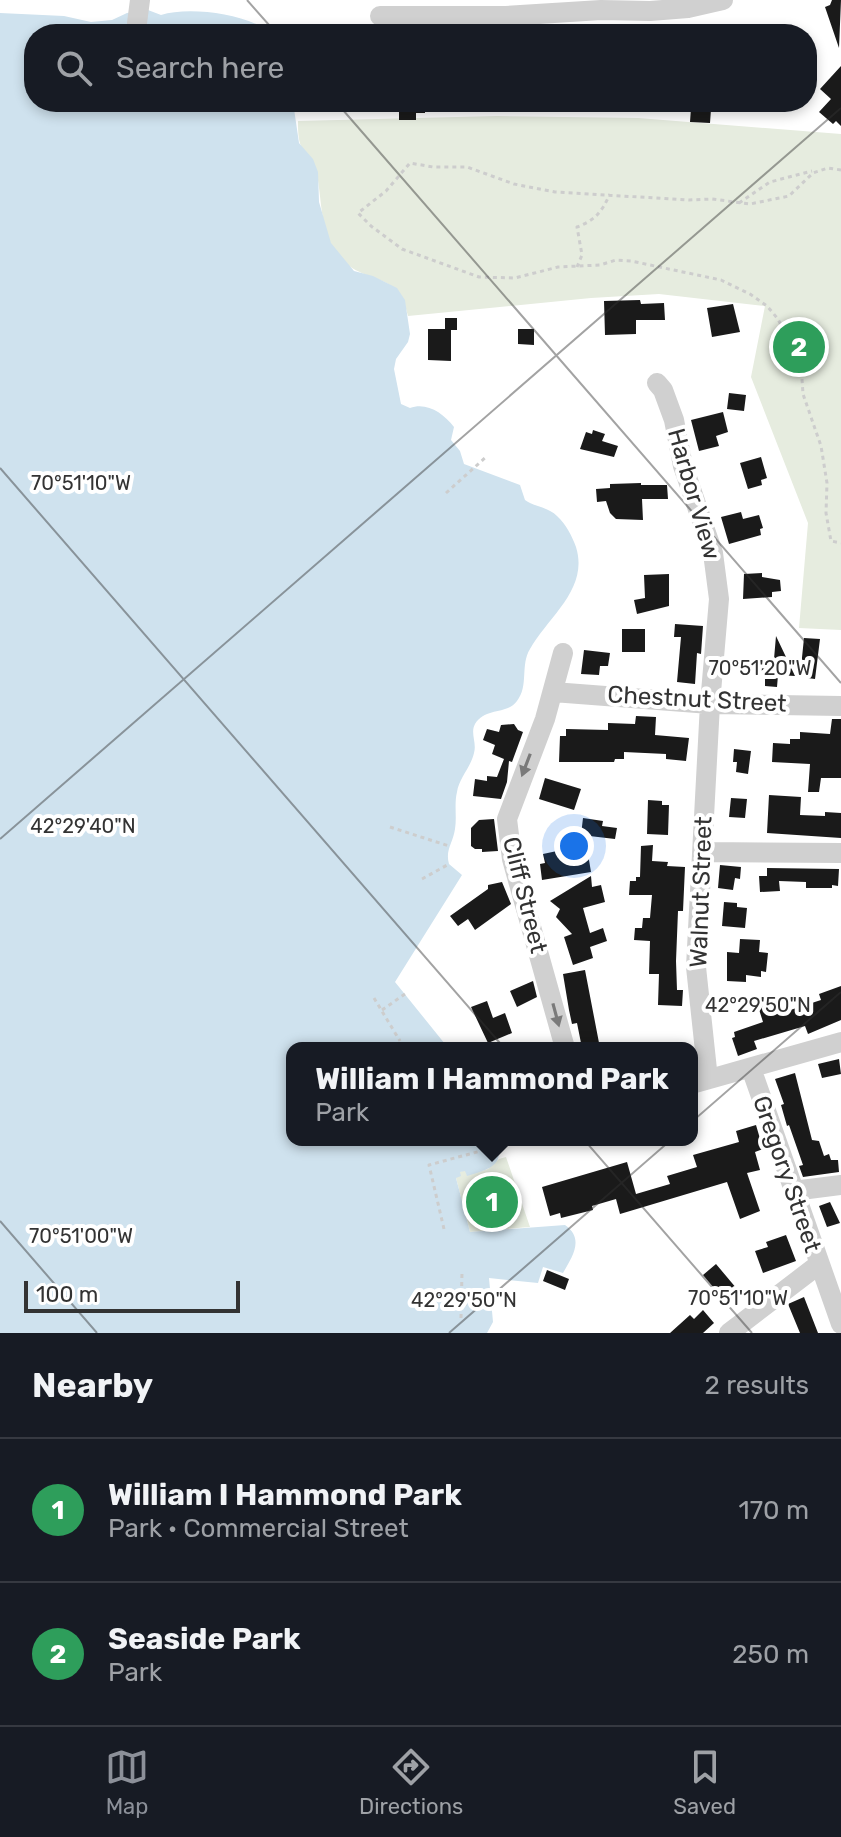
<!DOCTYPE html>
<html lang="en">
<head>
<meta charset="utf-8">
<style>
	body { margin:0; font-family:Rubik,sans-serif; background:#20242c; color:#f1f3f6 }
	.scale { position:absolute; left:24px; bottom:20px; width:216px; box-sizing:border-box; padding-left:8px; border:4px solid #333; border-top:0; font-size:22px; line-height:28px; white-space:nowrap; color:#333; -webkit-text-stroke:6px #fff; paint-order:stroke }
	.you { position:absolute; left:574px; top:846px; width:28px; height:28px; margin:-20px; border:6px solid #fff; border-radius:50%; background:#1a73e8; box-shadow:0 0 0 12px #1a73e833 }
	.badge { display:grid; place-items:center; width:52px; height:52px; border-radius:50%; background:#8c9099; color:#fff; font-size:26px; font-weight:700 }
	.pin { position:absolute; translate:-50% -50%; border:4px solid #fff; box-shadow:0 2px 8px #0006 }
	.popup { position:absolute; left:286px; top:1042px; width:412px; height:104px; box-sizing:border-box; display:grid; place-content:center; border-radius:16px; background:#171b24; filter:drop-shadow(0 2px 6px #0005); font-size:26px; white-space:nowrap; color:#9ea1a6 }
	.popup b { font-size:30px; color:#f1f3f6 }
	.popup::after { content:''; position:absolute; left:50%; top:100%; margin-left:-16px; border:16px solid transparent; border-top-color:#171b24 }
	.list { margin:0; padding:0; list-style:none }
	h2 { display:flex; justify-content:space-between; align-items:center; height:104px; margin:0; padding:0 32px; font-size:34px }
	h2 small { font-size:26px; font-weight:400; color:#9ea1a6 }
	.list li { display:grid; grid-template-columns:52px 1fr auto; gap:24px; align-items:center; box-sizing:border-box; height:144px; padding:0 32px; border-top:2px solid #363941 }
	.list b { display:block; font-size:30px; white-space:nowrap }
	.list p { margin:0; font-size:26px; white-space:nowrap; color:#9ea1a6 }
	.list em { font-size:26px; font-style:normal; color:#9ea1a6 }
	.icon { flex:none; width:44px; height:44px; fill:none; stroke:currentColor; stroke-width:2; stroke-linecap:round; stroke-linejoin:round }
	.map { position:relative; flex:none; width:841px; height:1333px; overflow:hidden }
	.search { position:absolute; background:#171b24; box-shadow:0 4px 12px #0003; left:24px; right:24px; top:24px; height:88px; display:flex; align-items:center; gap:20px; box-sizing:border-box; padding:0 28px; border-radius:32px; color:#9ea1a6; font-size:30px }
	.sheet { height:392px; background:#171b24 }
	nav { display:flex; justify-content:space-around; align-items:center; box-sizing:border-box; height:112px; border-top:2px solid #363941; background:#171b24; font-size:22px; color:#9ea1a6 }
	nav a { display:grid; justify-items:center; gap:4px }
	nav .on { color:#8c9099 }
	.map>svg:first-child { display:block }
	.green { fill:#e6ecdf }
	.water { fill:#cfe2ee }
	.building { fill:#1a1a1a }
	.lines { fill:none; stroke-linecap:round; stroke-linejoin:round }
	.path { stroke:#cdcdcd; stroke-width:3; stroke-dasharray:4 4; stroke-linecap:butt }
	.minor { stroke:#d0d0d0; stroke-width:20 }
	.oneway { fill:#7a7a7a }
	.ticks { fill:none; stroke:#333; stroke-width:2; stroke-opacity:0.45 }
	.labels { text-anchor:middle; stroke-width:8; stroke-linejoin:round; paint-order:stroke }
	.street-label { font-size:24px; fill:#333; stroke:#fff }
	.ticks-label { font-size:20px; text-anchor:middle; fill:#333; stroke:#fff; stroke-width:8; stroke-linejoin:round; paint-order:stroke }
</style>
</head>
<body>
<div class="map">
<svg width="841" height="1333" viewBox="0 0 841 1333">
	<rect width="100%" height="100%" fill="#fff"/>
	<path class="green" d="M497 116 638 118 841 134V630L799 628 808 523 751 377 765 306 659 294 591 298 408 316C399 268 363 287 338 255 318 230 323 195 315 166 312 157 305 154 301 146 298 139 298 129 298 121Z
		M506 1157 530 1227 470 1232 456 1178 459 1172 466 1170 467 1175 488 1169 499 1159Z"/>
	<path class="water" d="M148 10 161 15C190 6 249 14 273 34H34V102H293L299 143 313 159 318 172 319 202 331 243 354 271 373 276 397 288 405 300 410 334 408 342 396 359 394 369 401 404 410 408C427 402 443 413 454 427L451 440 460 451 464 464 520 485 525 500C535 507 548 507 557 516 566 524 572 536 576 547 589 589 549 616 530 649 520 665 529 686 517 701 507 715 486 707 475 724 470 733 477 743 474 753 471 767 459 778 457 792 454 804 457 817 455 829 453 843 445 850 449 864L462 875 395 982 445 1044V1048H292V1140H497C505 1166 489 1169 467 1176L465 1171 460 1172 461 1176 456 1178 470 1232 565 1225C585 1239 572 1257 563 1273L543 1267 538 1283 489 1278 493 1322 487 1333H0V13L64 16 91 22 112 20 127 13Z"/>
	<path class="building" d="M832 0H841L839 48 825 7 830 5Z
		M841 66V126L836 121 833 124 819 112 831 99 820 89Z
		M399 102H425V113H416V120H399Z
		M691 108 711 109 710 123 690 122Z
		M640 300 641 304 664 303 665 320H636V334L605 335 604 301Z
		M733 304 740 332 712 337 707 308Z
		M445 318H457V330H451V361L428 360V329H445Z
		M518 329H534V345L518 344Z
		M729 393 746 395 744 411 727 409Z
		M723 412 728 432 716 436 719 446 699 451 691 420Z
		M593 430 605 434 602 441 618 446 614 457 580 449 586 432 592 434Z
		M761 457 767 478 761 480 762 485 748 489 740 463Z
		M641 483V485H667L668 499H642L643 520 616 519 610 513 606 501 597 502 596 489 610 488V484Z
		M741 512 743 519 759 515 763 528 760 529 761 535 729 544 721 517Z
		M762 573V577L780 580 781 591 772 592V597L743 599 744 574Z
		M669 574V606L637 614 634 600 645 598 644 575Z
		M675 624 703 626 701 654 697 653 695 684 677 682 681 637H674Z
		M622 629H645V652H622Z
		M776 636 795 676 778 675 777 687 765 686V671H760V658L774 659Z
		M804 638 820 639 815 679 800 677Z
		M584 650 610 653 608 666H600L599 675 581 674Z
		M636 716 656 717 655 735 689 738 686 761 666 759V754L624 752V759H615L614 762H559L560 736H566V729L608 730V723L635 724Z
		M832 719H841V778H821L819 792H808L810 764 772 762 773 743 790 744V739H800V732L830 734Z
		M514 724 518 730 523 732 512 762 509 761 507 782 501 799 473 796 475 779 487 781V776L497 777 504 759 492 754 495 745 483 740 487 729 499 732 501 725Z
		M734 749 751 751 748 774 736 772 737 762H733Z
		M545 778 581 789 574 810 539 799Z
		M769 795 801 797 800 815 825 816V812L841 813V838L767 833Z
		M731 798 747 799 745 818 729 817Z
		M648 800 662 801V805H669L668 835 647 834Z
		M583 818 603 821 602 826 617 828 615 839 581 835Z
		M494 819 498 851 482 852V849H475L471 846V828L479 820Z
		M653 845 652 861 668 862 667 866 685 867 683 911H678L676 961 677 990H683L682 1006 658 1005 659 974H649L650 941 634 940 635 928H642L643 918H650L652 895H629L630 881H636V877H640L641 846Z
		M557 851 558 858 588 854 591 872 542 880 540 864 545 863 543 854Z
		M720 865 741 867 740 879 735 878 733 890 718 888Z
		M767 868 839 869 838 886 832 885V888H806V882L779 881 780 891 760 892 759 876H767Z
		M591 876 592 887 601 885 605 902 583 908 590 933 603 928 607 941 590 947 593 958 573 965 564 937 572 934 556 917 560 909 550 901Z
		M502 882 511 904 475 930 468 919 458 926 450 916 488 889V885Z
		M724 902 737 903V907L747 908 745 928 722 926Z
		M740 939 760 940 759 952 768 953 766 972 761 971V977L746 975V982L727 981V952L739 953Z
		M585 970 600 1048H582L577 1023 572 1024 569 1010 563 974Z
		M533 981 537 997 517 1007 510 991Z
		M841 986V1020L808 1034 805 1026 754 1041 757 1049 738 1056 732 1038 735 1037 734 1032 763 1022 756 1000 776 994 781 1013 821 1000 819 994Z
		M487 1001 493 1018 505 1013 512 1033 488 1043 471 1007Z
		M839 1059 841 1074 822 1078 818 1064Z
		M795 1073 812 1140 819 1141 824 1156 829 1154 831 1160H838L839 1172 803 1177 799 1166 803 1165 789 1125 787 1126 781 1105 784 1104 775 1079Z
		M756 1125 763 1149 755 1152 760 1170 747 1173 760 1211 740 1219 727 1182 620 1214 616 1199 592 1206 593 1210 561 1218 560 1213 550 1216 542 1187 627 1162 636 1194 670 1184 667 1176 697 1167 693 1155 739 1142 736 1131Z
		M830 1202 840 1223 827 1227 819 1206Z
		M786 1235 796 1261 763 1273 755 1251 768 1247 766 1242Z
		M716 1264 737 1289 724 1300 703 1275Z
		M547 1270 569 1279 565 1290 543 1281Z
		M804 1297 818 1333H800L788 1304Z
		M703 1310 714 1323 703 1333H670L690 1315 694 1319Z"/>
	<g class="lines">
		<path class="path" d="M267 108 306 102
			M841 170 828 168 813 173 789 196 750 204 712 199 689 200 555 192 514 184 467 167H433L410 163 386 191 358 213 371 226 402 249 479 277 515 278 558 267 600 265 616 260 631 261 721 280 750 294 767 306 778 319 801 364 803 394 821 446 827 483 826 513 831 541 841 543
			M739 203 770 182 812 171
			M577 267 582 255 577 227C596 220 602 211 610 194
			M446 493 486 457
			M390 827 449 846
			M422 879 449 864
			M374 998 400 1041
			M382 1010 405 994
			M444 1229 429 1165 499 1146
			M463 1304H491
			M461 1318 462 1272"/>
		<path class="minor" d="M380 16H506L601 10 650 11 688 8 723 0
			M137 23 140 0
			M657 383 663 390 674 420 683 466 713 553 719 599 710 704 696 967 708 1079
			M563 653 545 719 507 819 512 859 565 1048
			M553 692 710 704 841 706
			M702 852 841 853
			M751 1068 841 1324
			M692 1084 841 1042
			M793 1191 841 1185
			M729 1333 818 1265"/>
	</g>
	<defs><path id="oneway-solid" d="M-6-.8H1V-3.2L6.5 0L1 3.2V.8H-6Z" transform="scale(2)"/></defs>
	<g class="oneway">
		<use href="#oneway-solid" transform="translate(526 765) rotate(111)"/>
		<use href="#oneway-solid" transform="translate(556 1015) rotate(75)"/>
	</g>
	<path class="ticks" d="M247 0 277 34M336 102 841 683M0 468 752 1333M0 839 841 108M0 1221 97 1333M449 1333 841 992"/>
	<g class="labels">
		<g class="street-label">
			<text transform="translate(694 494) rotate(74)" y="8">Harbor View</text>
			<text transform="translate(697 699) rotate(3)" y="8">Chestnut Street</text>
			<text transform="translate(701 892) rotate(-88)" y="8">Walnut Street</text>
			<text transform="translate(525 895) rotate(76)" y="8">Cliff Street</text>
			<text transform="translate(787 1174) rotate(71)" y="8">Gregory Street</text>
		</g>
	</g>
	<g class="ticks-label">
		<text x="81" y="490">70°51'10"W</text>
		<text x="760" y="675">70°51'20"W</text>
		<text x="83" y="833">42°29'40"N</text>
		<text x="758" y="1012">42°29'50"N</text>
		<text x="81" y="1243">70°51'00"W</text>
		<text x="738" y="1305">70°51'10"W</text>
		<text x="464" y="1307">42°29'50"N</text>
	</g>
</svg>
<div class="scale">100 m</div>
<div class="you"></div>
<div class="pin badge" style="left:492px;top:1202px;background:#2e9e5b">1</div>
<div class="popup"><b>William I Hammond Park</b>Park</div>
<div class="pin badge" style="left:799px;top:347px;background:#2e9e5b">2</div>
<div class="search"><svg class="icon" aria-label="search" viewBox="0 0 24 24"><circle cx="10" cy="10" r="6"/><path d="M15 15l6 6"/></svg>Search here</div>
</div>
<section class="sheet">
<h2>Nearby<small>2 results</small></h2>
<ul class="list">
<li><span class="badge" style="background:#2e9e5b">1</span><div><b>William I Hammond Park</b><p>Park · Commercial Street</p></div><em>170 m</em></li>
<li><span class="badge" style="background:#2e9e5b">2</span><div><b>Seaside Park</b><p>Park</p></div><em>250 m</em></li>
</ul>
</section>
<nav>
<a class="on"><svg class="icon" aria-label="map" viewBox="0 0 24 24"><path d="M3 6l6-2 6 2 6-2v14l-6 2-6-2-6 2zM9 4v14M15 6v14"/></svg>Map</a>
<a><svg class="icon" aria-label="directions" viewBox="0 0 24 24"><path d="M12 3l9 9-9 9-9-9zM9 14v-3h6M13 9l2 2-2 2"/></svg>Directions</a>
<a><svg class="icon" aria-label="saved" viewBox="0 0 24 24"><path d="M7 4h10v16l-5-4-5 4z"/></svg>Saved</a>
</nav>
</body>
</html>
